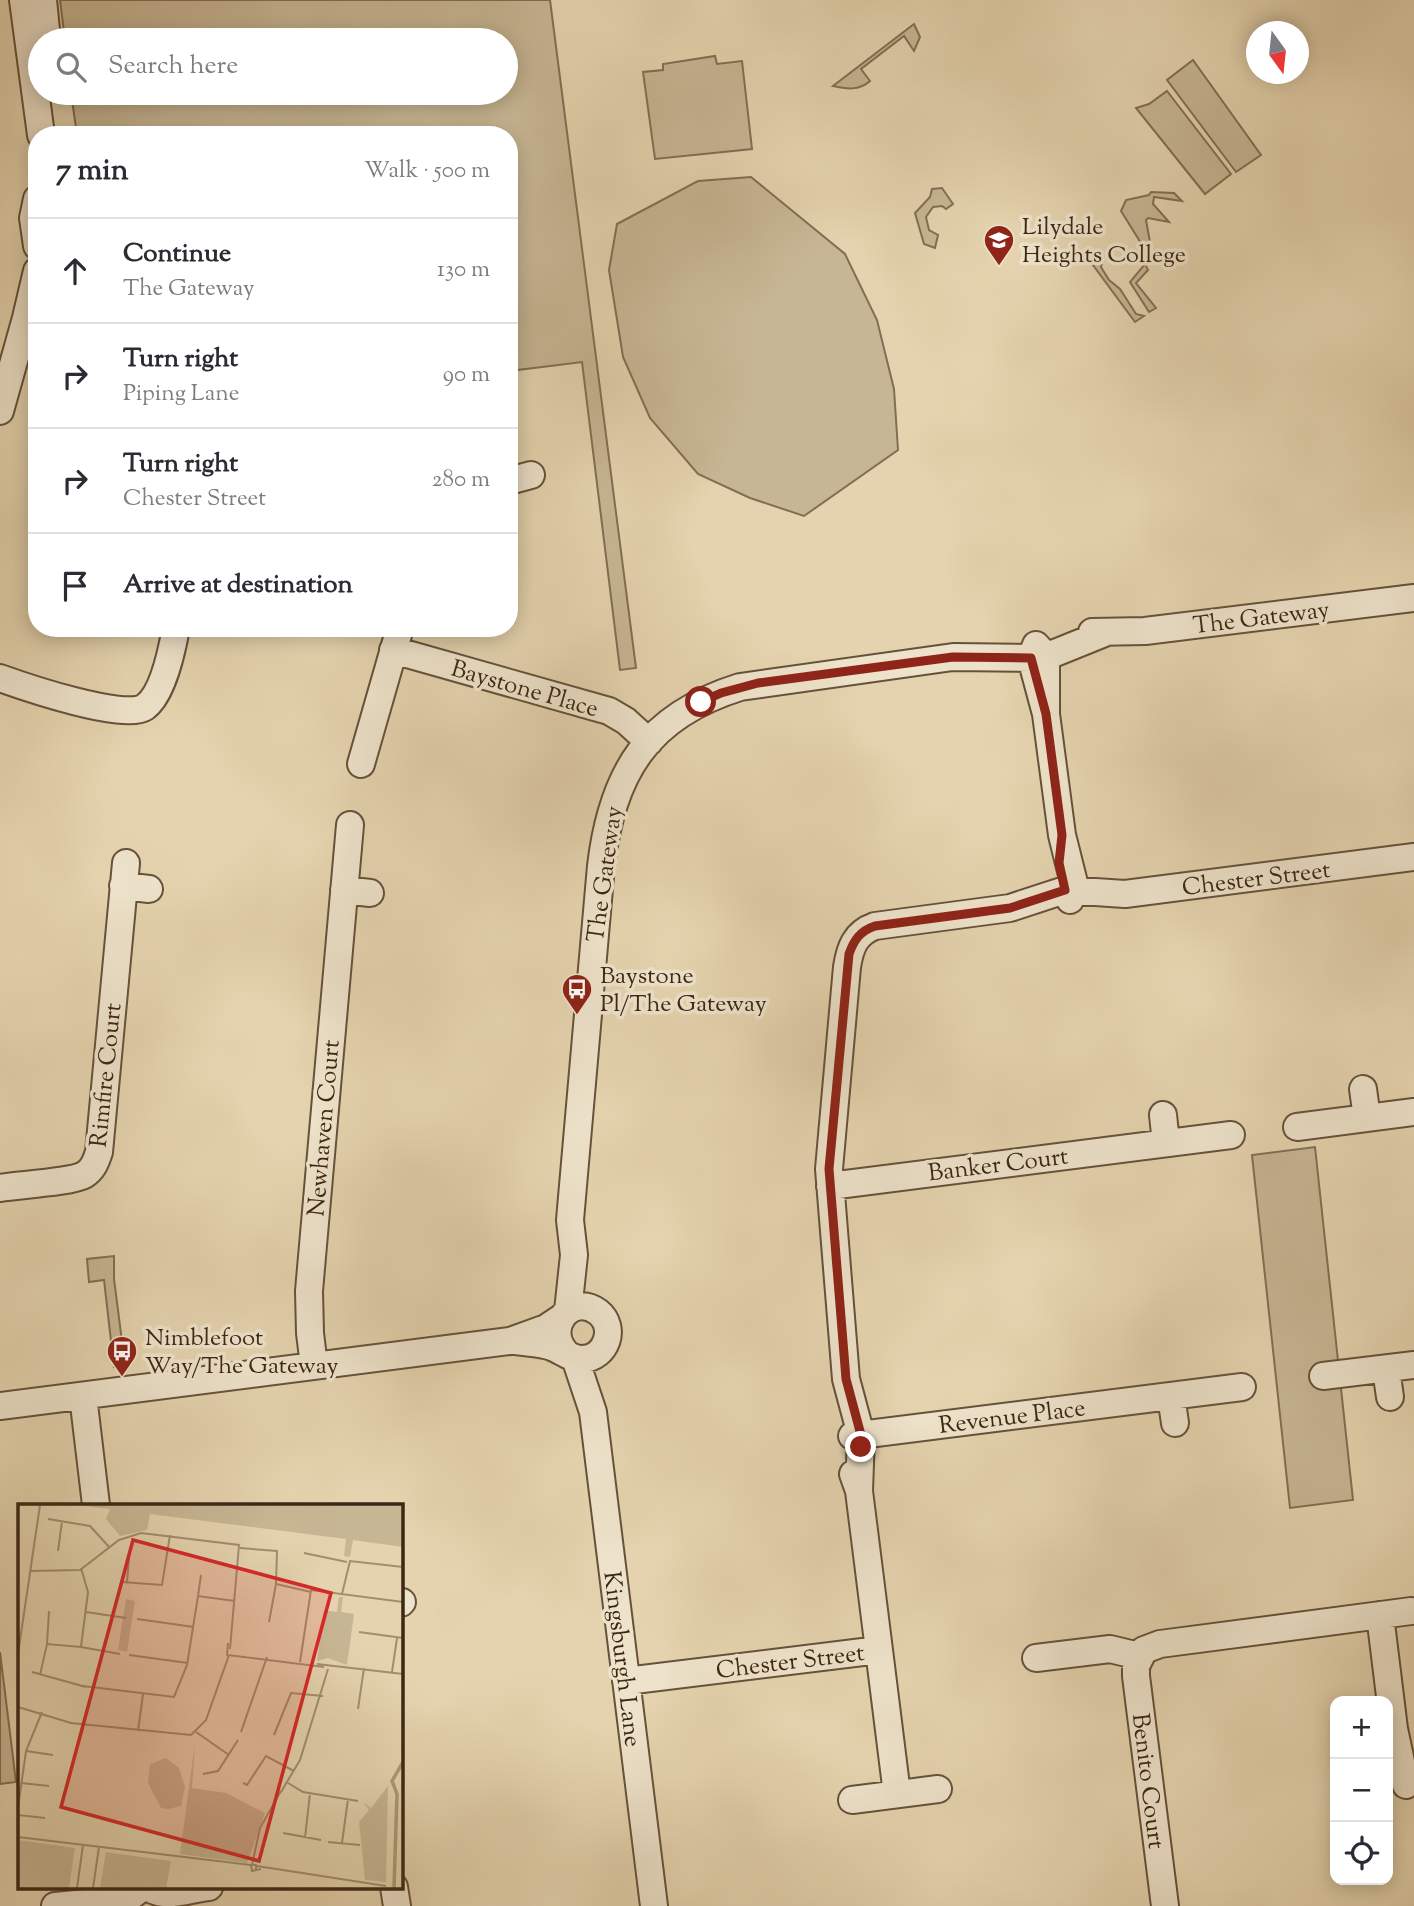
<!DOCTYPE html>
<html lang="en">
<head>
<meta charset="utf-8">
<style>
	body { margin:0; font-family:"Sorts Mill Goudy",serif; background:#f7f7f7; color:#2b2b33 }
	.controls { position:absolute; right:21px; bottom:21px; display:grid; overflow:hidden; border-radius:14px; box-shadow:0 4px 18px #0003 }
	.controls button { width:63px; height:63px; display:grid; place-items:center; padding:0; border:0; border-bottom:2px solid #e1e1e2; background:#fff; color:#2b2b33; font:35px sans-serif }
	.compass { position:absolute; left:1246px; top:21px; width:63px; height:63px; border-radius:50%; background:#fff; box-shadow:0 4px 18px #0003; rotate:165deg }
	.stop { position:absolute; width:21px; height:21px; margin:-16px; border:5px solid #8f2418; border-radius:50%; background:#fff }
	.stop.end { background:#8f2418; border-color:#fff; box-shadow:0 2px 7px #0008 }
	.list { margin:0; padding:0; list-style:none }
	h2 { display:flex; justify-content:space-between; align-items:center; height:91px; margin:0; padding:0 28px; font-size:30px }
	h2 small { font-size:23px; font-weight:400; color:#7c7c81 }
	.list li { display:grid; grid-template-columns:46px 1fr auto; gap:21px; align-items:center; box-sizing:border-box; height:105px; padding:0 28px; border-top:2px solid #e1e1e2 }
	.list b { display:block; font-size:26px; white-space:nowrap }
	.list p { margin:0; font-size:23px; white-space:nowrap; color:#7c7c81 }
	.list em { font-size:23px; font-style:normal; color:#7c7c81 }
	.icon { flex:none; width:38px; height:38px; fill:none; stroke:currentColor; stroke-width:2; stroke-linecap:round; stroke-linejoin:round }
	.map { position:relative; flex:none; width:1414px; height:1906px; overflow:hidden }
	.search { position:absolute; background:#fff; box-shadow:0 4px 18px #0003; left:28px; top:28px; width:490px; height:77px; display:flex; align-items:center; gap:18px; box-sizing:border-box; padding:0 24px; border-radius:38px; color:#7c7c81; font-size:26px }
	.panel { position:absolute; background:#fff; box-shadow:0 4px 18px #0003; left:28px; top:126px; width:490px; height:511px; border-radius:28px }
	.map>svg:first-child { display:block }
	.green { fill:#c7b694; stroke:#826e54; stroke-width:2 }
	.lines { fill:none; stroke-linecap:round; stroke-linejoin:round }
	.minor-casing { stroke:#66523a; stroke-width:30 }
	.minor { stroke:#ede2ca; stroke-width:26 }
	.route { stroke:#8f2418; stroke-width:9 }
	.labels { text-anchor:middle; stroke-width:7; stroke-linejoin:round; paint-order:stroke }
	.poi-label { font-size:24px; fill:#3c2714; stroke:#ede2ca; text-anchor:start }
	.street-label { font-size:24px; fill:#3c2714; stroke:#ede2ca }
	.inset-river { fill:none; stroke:#ab997a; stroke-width:3.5 }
	.inset-road { fill:none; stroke:#a18e70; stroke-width:2 }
	.view { fill:#d62828; fill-opacity:0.15; stroke:#d62828; stroke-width:3.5 }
	.inset-edge { fill:none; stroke:#3c2714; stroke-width:3.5 }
</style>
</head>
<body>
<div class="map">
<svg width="1414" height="1906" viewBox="0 0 1414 1906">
	<rect width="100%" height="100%" fill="#e4d3ae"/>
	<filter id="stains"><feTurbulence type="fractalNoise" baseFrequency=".00286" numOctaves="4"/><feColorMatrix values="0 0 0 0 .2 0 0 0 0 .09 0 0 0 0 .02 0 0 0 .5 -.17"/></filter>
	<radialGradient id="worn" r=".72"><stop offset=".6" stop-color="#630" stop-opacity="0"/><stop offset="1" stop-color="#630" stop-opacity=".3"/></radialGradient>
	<path class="green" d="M60 0H550L636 668 620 670 582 362 509 371V135H77L71 93H506V40H65Z
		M914 24 920 37 914 51 904 36 861 69 870 81C859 91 846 89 833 86Z
		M715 56 717 64 742 61 752 149 655 159 643 72 663 70V64Z
		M1193 60 1261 155 1236 172 1167 80Z
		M1167 91 1231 174 1205 194 1136 108 1149 104Z
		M751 177 845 254 877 320 894 389 898 450 804 516 750 498 698 474 650 418 623 357 609 270 617 224 698 181Z
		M942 188 953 204 946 209 942 206 933 207 926 217 929 230 938 235 935 248 924 244 915 213 930 197 932 189Z
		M1151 192 1174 193 1182 201 1154 197 1153 204 1169 222 1148 218 1146 220 1154 264 1121 211 1126 200 1149 195Z
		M1084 253 1103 257 1101 267 1109 280 1120 289 1136 314 1144 316 1135 322Z
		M1145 264 1148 270 1136 283 1156 308 1149 312 1130 282Z
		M1315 1147 1353 1500 1290 1508 1252 1155Z
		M114 1256V1279L125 1365 114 1367 104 1280 89 1282 87 1259Z
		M0 1652 16 1782 0 1784Z"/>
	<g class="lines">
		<g class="minor-casing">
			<path id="minor" d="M23 0 41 135
				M43 0 47 40
				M37 199 33 218 37 246
				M0 411 26 318 37 271
				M509 481 531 475
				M1092 632 1145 631 1414 598
				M393 650 609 711 626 721 649 742
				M0 678C25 687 125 721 145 707 163 694 172 650 176 628
				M1046 714 1031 658 1036 645 1046 656V714L1062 835 1074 883 1070 900
				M361 764 400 628
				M123 886 149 889
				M344 890 370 893
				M1363 1089 1367 1118
				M1163 1115 1166 1143
				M1297 1127 1414 1112
				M830 1186 1231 1135
				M0 1188C17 1185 72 1182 84 1175 93 1170 96 1161 99 1152L126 863
				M568 1311 574 1255 570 1220 601 866C612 773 647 716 740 687L953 657 1031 658 1055 653 1107 632
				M515 1341C527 1343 541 1343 552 1347 562 1351 571 1359 582 1359 607 1358 617 1327 598 1312 571 1292 542 1329 567 1354
				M575 1358 593 1412 654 1906
				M314 1366 310 1333 309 1291 350 825
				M1386 1369 1390 1397
				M1323 1376 1414 1365
				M83 1396 96 1505
				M1171 1396 1175 1423
				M0 1406 510 1341 546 1328 561 1318
				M852 1436 1242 1387
				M859 1491 861 1435 846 1379 829 1169 847 967C850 948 855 933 875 926L1010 908 1065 890 1125 894 1414 857
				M401 1603 402 1602
				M1380 1615 1394 1729 1406 1785
				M879 1650 897 1794
				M1036 1658 1110 1649 1139 1656
				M626 1681 879 1650 859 1491 853 1474
				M852 1800 938 1789
				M147 1887C167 1900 187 1889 209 1887
				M394 1887 397 1906
				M55 1906 127 1899 143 1887
				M1165 1906 1136 1676V1666L1144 1650 1160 1644 1411 1611"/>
		</g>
		<use href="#minor" class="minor"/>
	</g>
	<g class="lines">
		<path class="route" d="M701 702 721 693 758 683 953 657 1031 658 1046 714 1062 835 1059 863 1065 890 1010 908 875 926C860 931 854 940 849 954L829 1169 846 1379 861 1435V1447"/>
	</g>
	<defs>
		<g id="school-pin" transform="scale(1.575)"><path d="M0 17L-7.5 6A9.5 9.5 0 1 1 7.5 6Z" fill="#8f2418" stroke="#ede2ca"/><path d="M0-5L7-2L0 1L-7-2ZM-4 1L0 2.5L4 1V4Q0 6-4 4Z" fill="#fff"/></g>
		<g id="bus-pin" transform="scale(1.575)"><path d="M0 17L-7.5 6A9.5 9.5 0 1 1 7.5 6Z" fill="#8f2418" stroke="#ede2ca"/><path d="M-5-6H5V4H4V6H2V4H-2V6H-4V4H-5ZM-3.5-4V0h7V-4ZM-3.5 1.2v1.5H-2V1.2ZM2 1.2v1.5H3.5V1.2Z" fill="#fff"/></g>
	</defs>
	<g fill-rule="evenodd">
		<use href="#school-pin" x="999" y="240"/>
		<use href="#bus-pin" x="577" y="989"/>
		<use href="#bus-pin" x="122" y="1351"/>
	</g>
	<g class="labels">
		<g class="poi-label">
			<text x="1022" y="234">Lilydale<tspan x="1022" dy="28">Heights College</tspan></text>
			<text x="600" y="983">Baystone<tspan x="600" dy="28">Pl/The Gateway</tspan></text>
			<text x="145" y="1345">Nimblefoot<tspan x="145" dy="28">Way/The Gateway</tspan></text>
		</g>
		<g class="street-label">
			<text transform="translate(1261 617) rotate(-7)" y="8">The Gateway</text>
			<text transform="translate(525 688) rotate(16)" y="8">Baystone Place</text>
			<text transform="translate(604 874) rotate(-82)" y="8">The Gateway</text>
			<text transform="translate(1256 878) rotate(-7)" y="8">Chester Street</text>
			<text transform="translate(105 1075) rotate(-84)" y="8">Rimfire Court</text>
			<text transform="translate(323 1128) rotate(-85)" y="8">Newhaven Court</text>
			<text transform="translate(998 1164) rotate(-7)" y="8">Banker Court</text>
			<text transform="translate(1012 1416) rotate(-7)" y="8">Revenue Place</text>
			<text transform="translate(623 1659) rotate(83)" y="8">Kingsburgh Lane</text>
			<text transform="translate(790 1661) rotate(-7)" y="8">Chester Street</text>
			<text transform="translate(1149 1781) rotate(83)" y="8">Benito Court</text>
		</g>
	</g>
	<g transform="translate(18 1504)">
		<rect width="385" height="385" fill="#e4d3ae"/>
		<path d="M58 1H385V43L335 36 332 53 326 52 328 35 132 10 129 26 102 32 88 15 92 5ZM321 93H325L323 108 336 110 329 161 310 154 299 157 306 106 319 108ZM108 95 117 97 109 148 100 146ZM177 239 174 284 208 289 247 309 229 359 162 350ZM148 254 161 264 167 283 163 302 150 305 143 304 130 279 132 260ZM370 282 368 378 347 376 341 318 351 306 345 298 353 304ZM0 336 57 344 51 384H0ZM88 348 153 357 148 384H82Z" fill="#c7b694"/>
		<path class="inset-river" d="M376 384 379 290 374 277 385 258"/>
		<path class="inset-road" d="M30 15 72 22 92 44M222 44 259 47 258 80 293 88M40 47 44 17M286 49 329 58M12 67 62 66 101 36 123 29 221 41 212 145M104 78 144 81 152 31M109 78 111 53M324 90 332 57 385 63M180 92 183 71M68 108 108 114M119 115 176 123M251 118 258 80M341 128 385 134M210 139 209 151 306 163M29 140 31 107M63 143 102 150M0 150 22 1M111 151 170 159M282 158 293 86 385 98M299 160 385 170M14 168 68 183M374 168 379 134M22 171 29 140 63 143 70 88 63 64M65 182 156 193 169 161 180 92 217 97M0 203 53 219 173 231 188 216 211 151M340 205 346 164M120 227 125 190M178 228 211 251M223 228 249 153M256 231 273 189 305 192M8 247 35 251M185 270 200 267 220 236M3 279 31 282M225 279 229 281 248 252 276 267M270 279 285 288 340 297M263 288 282 256 310 165M0 304 8 247 24 208M0 311 27 314M265 329 303 336M0 333 233 361M287 334 292 289M310 338 342 341M324 339 330 295M234 361 242 324 263 287M239 362 368 382M238 366V361H233L234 367 243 365M59 384 65 341M75 384 81 343"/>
		<path class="view" d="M115 36 313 89 241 357 43 303Z"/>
		<rect width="385" height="385" class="inset-edge"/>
	</g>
	<rect width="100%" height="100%" filter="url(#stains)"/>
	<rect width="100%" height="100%" fill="url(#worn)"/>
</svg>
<div class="controls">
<button>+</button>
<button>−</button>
<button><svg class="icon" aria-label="locate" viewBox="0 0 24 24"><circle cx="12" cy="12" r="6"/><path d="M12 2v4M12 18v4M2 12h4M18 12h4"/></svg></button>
</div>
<svg class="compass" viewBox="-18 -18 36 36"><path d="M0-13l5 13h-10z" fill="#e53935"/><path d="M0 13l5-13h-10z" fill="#7c7c81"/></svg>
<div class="stop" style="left:701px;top:702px"></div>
<div class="stop end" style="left:861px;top:1447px"></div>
<div class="search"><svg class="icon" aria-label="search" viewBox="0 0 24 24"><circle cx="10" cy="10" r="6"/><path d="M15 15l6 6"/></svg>Search here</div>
<section class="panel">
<h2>7 min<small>Walk · 500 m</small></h2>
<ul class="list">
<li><svg class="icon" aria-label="ahead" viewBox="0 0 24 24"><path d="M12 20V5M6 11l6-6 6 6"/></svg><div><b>Continue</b><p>The Gateway</p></div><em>130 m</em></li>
<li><svg class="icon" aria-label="right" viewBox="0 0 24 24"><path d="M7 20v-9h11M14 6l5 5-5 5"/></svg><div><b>Turn right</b><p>Piping Lane</p></div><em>90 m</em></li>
<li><svg class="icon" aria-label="right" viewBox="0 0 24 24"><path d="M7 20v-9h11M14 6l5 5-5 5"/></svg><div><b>Turn right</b><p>Chester Street</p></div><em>280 m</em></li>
<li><svg class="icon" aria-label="arrive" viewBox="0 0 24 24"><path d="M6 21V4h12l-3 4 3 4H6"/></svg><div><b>Arrive at destination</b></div></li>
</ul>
</section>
</div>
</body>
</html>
